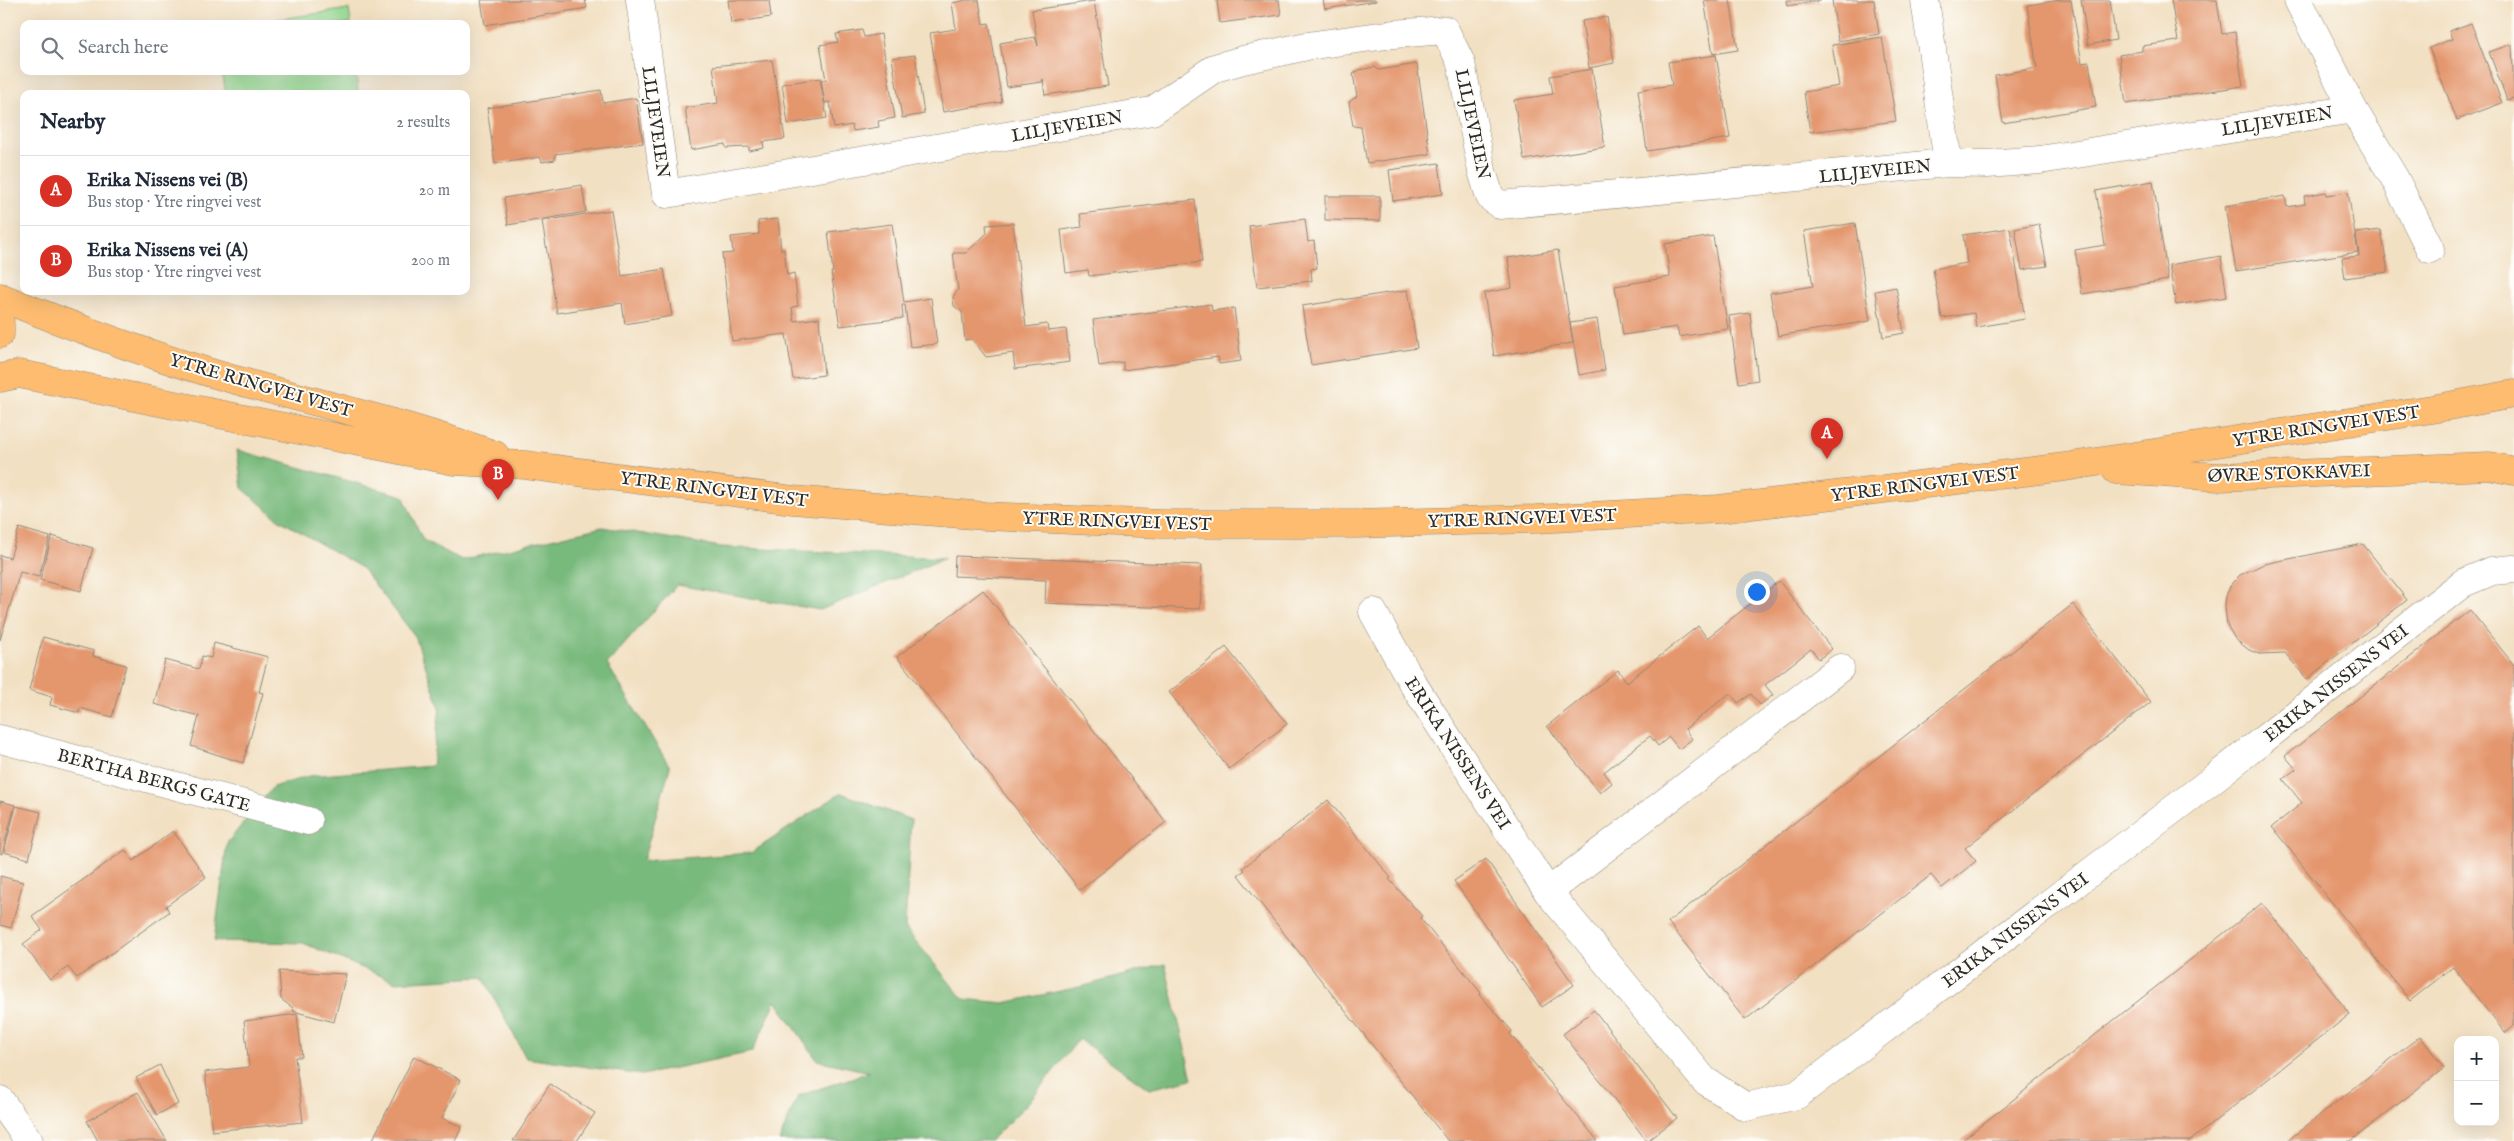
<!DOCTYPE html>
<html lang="en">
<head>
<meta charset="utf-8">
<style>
	body { margin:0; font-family:"IM FELL English",serif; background:#f6f6f7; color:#1f2937 }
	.controls { position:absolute; right:15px; bottom:15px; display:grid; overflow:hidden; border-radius:10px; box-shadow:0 5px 20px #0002 }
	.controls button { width:45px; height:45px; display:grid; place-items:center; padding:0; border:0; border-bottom:1px solid #e0e1e3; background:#fff; color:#1f2937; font:25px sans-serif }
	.you { position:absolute; left:1756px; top:591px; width:18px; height:18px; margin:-12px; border:4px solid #fff; border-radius:50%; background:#1a73e8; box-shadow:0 0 0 8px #1a73e833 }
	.badge { display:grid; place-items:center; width:32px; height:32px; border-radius:50%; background:#d93025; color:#fff; font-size:16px; font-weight:700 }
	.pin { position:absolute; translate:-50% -41px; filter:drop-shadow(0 1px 2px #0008) }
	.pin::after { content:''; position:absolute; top:26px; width:18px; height:15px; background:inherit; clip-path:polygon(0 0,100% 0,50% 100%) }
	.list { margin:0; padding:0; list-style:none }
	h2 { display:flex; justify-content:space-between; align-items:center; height:65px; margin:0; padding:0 20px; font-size:21px }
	h2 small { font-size:16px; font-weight:400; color:#747a83 }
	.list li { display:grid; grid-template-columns:32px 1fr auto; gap:15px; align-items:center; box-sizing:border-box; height:70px; padding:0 20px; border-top:1px solid #e0e1e3 }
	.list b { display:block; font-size:19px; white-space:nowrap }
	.list p { margin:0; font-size:16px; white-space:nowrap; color:#747a83 }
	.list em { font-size:16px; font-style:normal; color:#747a83 }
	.icon { flex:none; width:28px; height:28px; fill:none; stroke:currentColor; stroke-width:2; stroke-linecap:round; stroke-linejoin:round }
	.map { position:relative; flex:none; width:2514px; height:1141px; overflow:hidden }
	.search { position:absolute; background:#fff; box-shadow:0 5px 20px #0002; left:20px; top:20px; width:450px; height:55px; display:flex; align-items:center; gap:12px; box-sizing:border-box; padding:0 18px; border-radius:10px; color:#747a83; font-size:19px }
	.panel { position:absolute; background:#fff; box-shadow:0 5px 20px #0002; left:20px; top:90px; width:450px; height:205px; border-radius:10px }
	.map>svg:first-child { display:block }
	.green { fill:#95d992; stroke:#60825e }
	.forest { fill:#78b97c; stroke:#527254 }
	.building { fill:#e4966d }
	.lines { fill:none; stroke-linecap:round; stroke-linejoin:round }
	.minor-casing { stroke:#8e8676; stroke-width:29 }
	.major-casing { stroke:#8e8676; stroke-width:29 }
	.minor { stroke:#fff; stroke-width:28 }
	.major { stroke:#fdbc70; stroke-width:28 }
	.labels { text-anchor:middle; stroke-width:4; stroke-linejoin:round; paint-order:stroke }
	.street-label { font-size:18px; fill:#2b2b2b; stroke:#fdfcf7 }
</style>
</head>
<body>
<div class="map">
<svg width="2514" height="1141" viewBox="0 0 2514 1141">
	<rect width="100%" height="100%" fill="#fdfcf7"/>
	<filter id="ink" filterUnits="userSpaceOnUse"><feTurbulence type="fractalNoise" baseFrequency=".02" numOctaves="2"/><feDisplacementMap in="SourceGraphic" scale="10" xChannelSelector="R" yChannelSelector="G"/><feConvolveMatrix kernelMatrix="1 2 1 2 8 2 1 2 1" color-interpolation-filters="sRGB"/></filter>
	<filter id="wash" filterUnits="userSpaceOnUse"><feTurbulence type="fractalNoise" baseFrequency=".0096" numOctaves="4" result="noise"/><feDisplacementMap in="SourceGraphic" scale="20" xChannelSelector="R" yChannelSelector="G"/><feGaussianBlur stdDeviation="1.12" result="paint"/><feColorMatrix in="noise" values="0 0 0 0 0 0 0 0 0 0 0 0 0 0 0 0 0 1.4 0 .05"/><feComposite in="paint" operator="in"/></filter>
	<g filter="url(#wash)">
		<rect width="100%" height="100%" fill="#f2e0c2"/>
		<path class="green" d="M349 9 351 24H245Z
			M222 71H356L358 94H226Z"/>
		<path class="forest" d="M237 450 403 496 423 540 462 560 602 527 721 547 945 558 820 610 677 585 607 664 670 767 643 861 751 853 841 793 911 820 905 928 963 999 1004 1003 1084 986 1165 964 1192 1079 1149 1089 1079 1039 1027 1104 990 1141H779L798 1096 869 1072 817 1060 776 1001 752 1052 642 1075 526 1058 483 977 396 982 303 943 214 941 227 843 273 787 309 776 432 766 440 708 415 636 362 568 278 519 242 488Z"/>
		<g id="blocks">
			<path class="building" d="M481 0H585L587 8 485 25Z
				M728 0H769L771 17 731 23Z
				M967 0H979L983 24 989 23 1002 102 943 112 930 33 956 29 952 3Z
				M1217 0H1279L1281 15 1220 23Z
				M1323 0H1376V1L1325 9Z
				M1704 0H1730L1738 50 1713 54Z
				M1786 0H1820V1L1787 6Z
				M1832 0H1874L1879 34 1838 41Z
				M2060 0H2071L2082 63 2089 62 2096 107 2003 123 1995 75 2037 68 2027 5Z
				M2081 0H2110L2116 40 2088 45Z
				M2171 0H2217L2222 34 2235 32 2243 86 2126 104 2119 55 2142 51V46L2178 41Z
				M1094 1 1108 86 1045 95 1043 79 1042 82 1007 87 1000 43 1035 37 1038 46 1032 10Z
				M1607 17 1614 63 1589 68 1582 21Z
				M2471 23 2502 103 2457 120 2429 48 2452 39 2449 31Z
				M862 30 864 37 881 34 895 118 878 121 879 127 853 131 852 125 834 128 830 102 825 103 821 80H826L820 45 838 42 836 34Z
				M1882 37 1896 121 1810 132 1804 92 1839 86 1832 45Z
				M2512 44 2514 98 2507 100 2489 52Z
				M915 55 924 114 902 118 892 58Z
				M1716 55 1730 138 1647 151 1638 90 1672 85 1668 62Z
				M772 60 785 139 763 142 764 148 749 151V147L726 148 725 144 691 150 685 108 718 103 713 66Z
				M1417 64 1430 154 1367 163 1361 127 1353 126 1349 102 1357 96 1353 74 1359 70 1375 67 1379 70Z
				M1592 69 1605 147 1524 160 1514 100 1553 94 1550 76Z
				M820 78 827 118 788 124 782 84Z
				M601 90 603 103 636 98 643 143 555 154V160L542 162 540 157 495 164 487 108Z
				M1439 163 1443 194 1393 201 1389 170Z
				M2153 181 2168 280 2082 294 2075 250 2105 245 2096 191Z
				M582 185 586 212 508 225 504 198Z
				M2326 192 2327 195 2348 192 2358 252 2236 271 2225 206 2285 196 2287 207 2305 204 2304 196Z
				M1325 196H1380V221L1325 220Z
				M1195 200 1202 262 1089 276 1088 270 1066 273 1061 230 1082 227 1080 214Z
				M611 210 622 276 664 269 672 316 625 324 622 303 557 313 542 221Z
				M778 219 781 250 784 249 787 275 794 273 798 306 792 307 794 321 819 318 824 375 793 379 786 334 732 341 722 254 733 253 731 237 759 234 758 221Z
				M1305 219 1308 242 1314 241 1317 268 1311 269 1312 281 1257 287 1249 226Z
				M1013 223 1026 327 1047 324 1048 331 1066 329 1070 362 1015 369 1013 353 986 357 972 339 965 340 962 312 954 306 953 297 958 290 953 253H966L987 233 986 225Z
				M1855 223 1870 321 1778 336 1770 293 1813 286 1804 231Z
				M892 224 904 302 931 298 937 344 910 347 905 305H902L903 318 840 326 831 272H833L828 232Z
				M2039 224 2047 266 2022 270 2015 229Z
				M2010 228 2025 319 1976 327 1974 313 1942 318 1933 269 1967 263 1963 235Z
				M2381 230 2388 272 2345 278 2342 258 2359 256 2356 233Z
				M1713 236 1728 329 1679 337 1677 327 1623 335 1615 286 1670 277 1665 244Z
				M1558 250 1573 343 1494 356 1484 293 1512 288 1508 258Z
				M2221 256 2227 297 2176 305 2169 265Z
				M1896 287 1904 333 1883 337 1875 291Z
				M1408 290 1417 348 1311 365 1302 306Z
				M1211 304 1212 311 1234 308 1241 361 1219 364 1218 357 1123 370V362L1099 366 1093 320Z
				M1750 313 1758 380 1739 383 1729 316Z
				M1597 319 1605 370 1579 375 1570 323Z
				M19 528 50 537 39 577 20 572 0 640V555L10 558Z
				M52 536 93 548 81 591 40 580Z
				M2363 544 2407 600 2307 679 2285 653 2259 654 2249 650 2235 639 2227 625 2225 606 2226 596 2231 584 2240 575 2264 564Z
				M955 556 1202 565 1200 609 1045 603 1046 580 954 576Z
				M1779 581 1832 649 1819 659 1811 649 1765 685 1773 695 1760 705 1751 694 1738 703 1730 693 1685 729 1692 739 1679 749 1669 737 1658 746 1650 736 1604 772 1612 783 1600 793 1547 726 1618 670 1627 682 1698 626 1707 638Z
				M983 590 1166 822 1080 890 897 657Z
				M2073 604 2151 702 1965 848 1976 861 1942 888 1931 875 1745 1020 1668 922Z
				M2470 610 2514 665V1025L2505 1033 2453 967 2410 1001 2272 827 2302 803 2283 779 2296 769 2285 756Z
				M43 637 94 651 93 656 126 665 112 717 80 708 79 713 50 705 52 697 29 690Z
				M214 643 268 657 259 692 263 693 243 763 191 746 199 716 154 704 165 660 199 669 202 656 211 658Z
				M1226 647 1287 724 1229 769 1169 692Z
				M1328 800 1391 878 1389 879 1422 916 1420 918 1481 993 1480 995 1512 1031 1510 1034 1598 1141H1448L1238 875 1245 870 1243 868Z
				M0 801 15 805 2 854 0 853Z
				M16 806 41 812 29 859 4 852Z
				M173 831 206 877 166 906 169 912 77 978 68 967 50 980 23 944 42 930 32 916 125 850 133 861Z
				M1486 859 1574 985 1542 1007 1454 881Z
				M0 876 23 882 11 928 0 925Z
				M2262 903 2350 1014 2190 1141H1961Z
				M279 971 346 974 334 1022 293 1011 294 1009 281 999Z
				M1594 1010 1677 1118 1647 1141 1563 1034Z
				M297 1014 302 1057H295L303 1122 212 1131 205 1072 249 1067 244 1021Z
				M2420 1036 2444 1068 2351 1141H2287Z
				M414 1056 461 1080 442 1118 462 1127 455 1141H372Z
				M160 1065 178 1104 157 1115 136 1078Z
				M550 1084 595 1113 577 1141H513Z
				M138 1092 167 1141H98L87 1121Z"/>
		</g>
	</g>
	<g filter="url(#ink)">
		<use href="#blocks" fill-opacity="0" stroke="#8e8676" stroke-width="1"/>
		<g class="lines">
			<g class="minor-casing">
				<path id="minor" d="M640 0 666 194 1152 111 1215 68 1243 60 1307 46 1394 34 1445 30 1461 63 1482 171 1490 197 1500 205 1948 163 1987 164 2040 160 2353 109
					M1925 0 1948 163
					M2298 0 2353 109 2395 179 2430 249
					M1373 612 1413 684 1548 892 1704 1080 1746 1107 1797 1095 2208 783 2463 583 2492 571 2514 569
					M0 739 308 821
					M1548 892 1840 668
					M0 1100 29 1141"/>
			</g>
			<g class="major-casing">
				<path id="major" d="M0 297C76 328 153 357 232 379 320 404 409 424 495 455
					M0 323V334
					M0 378 19 374 454 461 525 465 793 500 985 516 1161 524H1356L1536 519 1719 509 2065 467 2432 409 2514 394
					M2116 470 2219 477 2489 466 2514 471"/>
			</g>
			<use href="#minor" class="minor"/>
			<use href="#major" class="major"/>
		</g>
	</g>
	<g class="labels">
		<g class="street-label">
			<text transform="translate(2277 121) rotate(-9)" y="6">LILJEVEIEN</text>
			<text transform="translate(656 122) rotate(82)" y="6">LILJEVEIEN</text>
			<text transform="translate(1473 124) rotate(78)" y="6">LILJEVEIEN</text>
			<text transform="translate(1067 126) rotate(-10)" y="6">LILJEVEIEN</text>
			<text transform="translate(1875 171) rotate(-6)" y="6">LILJEVEIEN</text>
			<text transform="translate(261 385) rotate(16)" y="6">YTRE RINGVEI VEST</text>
			<text transform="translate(2326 426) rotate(-9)" y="6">YTRE RINGVEI VEST</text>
			<text transform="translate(2289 473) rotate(-2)" y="6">ØVRE STOKKAVEI</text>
			<text transform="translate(1925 484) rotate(-7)" y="6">YTRE RINGVEI VEST</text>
			<text transform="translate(714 489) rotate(7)" y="6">YTRE RINGVEI VEST</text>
			<text transform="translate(1522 518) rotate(-2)" y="6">YTRE RINGVEI VEST</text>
			<text transform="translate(1117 521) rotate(2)" y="6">YTRE RINGVEI VEST</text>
			<text transform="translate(2336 683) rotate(-38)" y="6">ERIKA NISSENS VEI</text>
			<text transform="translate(1458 753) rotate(57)" y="6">ERIKA NISSENS VEI</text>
			<text transform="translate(154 780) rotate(15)" y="6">BERTHA BERGS GATE</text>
			<text transform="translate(2015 930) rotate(-37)" y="6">ERIKA NISSENS VEI</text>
		</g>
	</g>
</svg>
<div class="controls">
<button>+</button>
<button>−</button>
</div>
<div class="you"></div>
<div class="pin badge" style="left:1827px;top:459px">A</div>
<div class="pin badge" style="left:498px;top:500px">B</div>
<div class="search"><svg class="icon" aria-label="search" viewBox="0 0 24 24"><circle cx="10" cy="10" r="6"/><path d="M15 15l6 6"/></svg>Search here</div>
<section class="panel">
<h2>Nearby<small>2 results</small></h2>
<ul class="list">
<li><span class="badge">A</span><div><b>Erika Nissens vei (B)</b><p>Bus stop · Ytre ringvei vest</p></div><em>20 m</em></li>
<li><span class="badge">B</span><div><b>Erika Nissens vei (A)</b><p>Bus stop · Ytre ringvei vest</p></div><em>200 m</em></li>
</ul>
</section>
</div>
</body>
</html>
